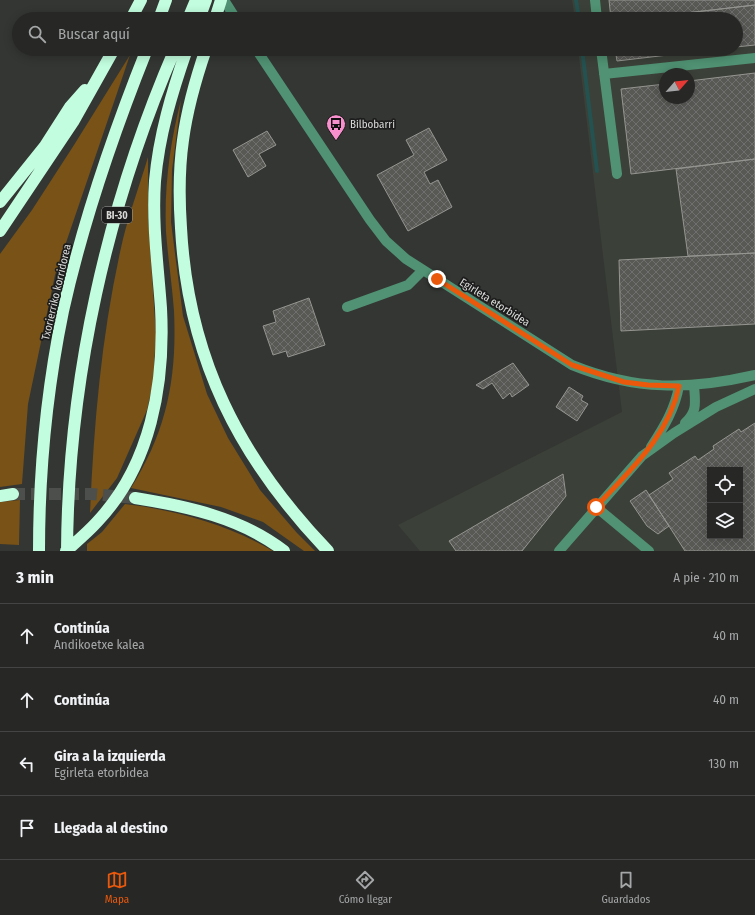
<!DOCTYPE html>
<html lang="es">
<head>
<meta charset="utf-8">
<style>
	body { margin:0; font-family:"Fira Sans Condensed",sans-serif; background:#333432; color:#f1f3f6 }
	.controls { position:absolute; right:12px; bottom:12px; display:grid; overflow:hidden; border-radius:0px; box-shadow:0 2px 10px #0003 }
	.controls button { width:36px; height:36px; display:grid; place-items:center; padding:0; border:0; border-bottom:1px solid #434443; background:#272826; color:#f1f3f6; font:20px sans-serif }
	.compass { position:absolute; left:659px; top:68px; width:36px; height:36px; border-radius:50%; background:#272826; box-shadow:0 2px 10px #0003; rotate:62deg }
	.stop { position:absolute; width:12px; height:12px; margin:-9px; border:3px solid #ea580c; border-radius:50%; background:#fff }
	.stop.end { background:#ea580c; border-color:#fff; box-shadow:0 1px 4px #0008 }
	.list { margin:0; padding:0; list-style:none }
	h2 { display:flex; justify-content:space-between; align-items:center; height:52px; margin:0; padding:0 16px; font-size:17px }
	h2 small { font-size:13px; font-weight:400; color:#a4a6a7 }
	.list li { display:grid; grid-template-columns:26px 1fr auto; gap:12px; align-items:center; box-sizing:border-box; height:64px; padding:0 16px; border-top:1px solid #434443 }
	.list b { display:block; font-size:15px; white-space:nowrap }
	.list p { margin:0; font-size:13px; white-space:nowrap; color:#a4a6a7 }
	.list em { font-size:13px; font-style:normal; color:#a4a6a7 }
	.icon { flex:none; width:22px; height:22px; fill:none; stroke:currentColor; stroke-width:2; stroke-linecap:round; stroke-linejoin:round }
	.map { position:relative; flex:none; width:755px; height:551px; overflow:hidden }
	.search { position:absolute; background:#272826; box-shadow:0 2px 10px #0003; left:12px; right:12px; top:12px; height:44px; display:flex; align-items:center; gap:10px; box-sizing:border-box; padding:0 14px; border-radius:22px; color:#a4a6a7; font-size:15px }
	.sheet { height:308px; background:#272826 }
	nav { display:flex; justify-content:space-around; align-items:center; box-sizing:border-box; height:56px; border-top:1px solid #434443; background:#272826; font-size:11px; color:#a4a6a7 }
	nav a { display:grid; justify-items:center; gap:2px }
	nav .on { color:#ea580c }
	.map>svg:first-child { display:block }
	.built { fill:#3b4038; fill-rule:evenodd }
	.grass { fill:#785217 }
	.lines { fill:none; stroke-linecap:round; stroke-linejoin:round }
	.stream { stroke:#245250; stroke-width:4 }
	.building { fill:url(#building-cross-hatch); stroke:#959591; fill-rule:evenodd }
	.highway-tunnel { stroke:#4d4f4c; stroke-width:12; stroke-dasharray:12 6; stroke-linecap:butt }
	.minor { stroke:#509273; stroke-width:10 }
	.highway { stroke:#c1fdde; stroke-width:12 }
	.route { stroke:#ea580c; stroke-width:5 }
	.labels { text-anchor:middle; stroke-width:3.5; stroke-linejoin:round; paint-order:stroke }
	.shield { fill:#1c1d1c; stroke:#a1a2a0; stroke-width:1 }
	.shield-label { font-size:10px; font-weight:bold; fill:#dadbd9 }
	.poi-label { font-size:11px; fill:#dadbd9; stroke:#1c1d1c; text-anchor:start }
	.street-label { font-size:11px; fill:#dadbd9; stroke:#1c1d1c }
</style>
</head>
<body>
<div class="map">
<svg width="755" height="551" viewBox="0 0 755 551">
	<defs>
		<pattern id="building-cross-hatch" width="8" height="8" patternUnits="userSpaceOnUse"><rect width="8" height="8" fill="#585855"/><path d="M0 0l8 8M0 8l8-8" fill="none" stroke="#6f6f6d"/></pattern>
	</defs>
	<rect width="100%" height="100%" fill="#343633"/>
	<path class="built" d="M572 0H755V551H420L398 525 622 412 578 49H736V19H575ZM665 74H689V98H665ZM710 470H740V536H710Z"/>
	<path class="grass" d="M130 55 55 275 28 404 22 484 0 487V254L32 210 74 145Z
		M181 100 172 170 171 222 183 316 207 394 228 438 260 490 297 533 315 551H304L263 522 221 507 131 488C167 430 177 378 174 311 172 284 168 258 166 232 164 187 170 143 181 100Z
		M148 157V216L156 335 153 383 147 410 117 478 90 513C94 421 102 329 123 239 130 211 140 184 148 157Z
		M20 500 19 545 0 544V502Z
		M125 504C176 510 229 525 273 551H87V544L102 532Z"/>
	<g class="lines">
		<path class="stream" d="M576 0 579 19
			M582 49 597 171"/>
	</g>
	<path class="building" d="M609 0H755V5L634 19H611Z
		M755 5V45L736 47V19H634Z
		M615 49H719L617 61Z
		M755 73V159L631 174 621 89 665 84V98H689V81Z
		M429 128 447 160 424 172 430 184 438 180 452 207 408 231 377 175 414 155 406 140Z
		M267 131 276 145 259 154 266 166 248 177 233 150Z
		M755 159V253L688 256 676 169Z
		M755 253V324L621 331 619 260Z
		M309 298 325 345 288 357 286 351 273 355 263 326 276 322 273 311Z
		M513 363 529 385 512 397 510 393 503 399 492 383 483 389 476 385Z
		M569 387 583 396 581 400 588 404 577 421 556 407Z
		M755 423V551H685L649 495 673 479 669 473 695 456 698 460 714 449 713 446 739 429 741 432ZM710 470H740V536H710Z
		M563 474 566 496 522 551H456L449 541Z
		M646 490 669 526 658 534 647 526 630 501Z"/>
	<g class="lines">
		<path class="highway-tunnel" d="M13 494H91L135 498"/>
		<path class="minor" d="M224 0 236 19
			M595 0 597 19
			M256 49 370 220 386 241 406 259 572 365C636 391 689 390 755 375
			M601 49 617 174
			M604 74 755 58
			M347 307 408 285 423 270
			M685 423C698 411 695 402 694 385
			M651 447C664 427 675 409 679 386
			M596 507 649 551
			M559 551 642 456 674 433 716 407 755 389"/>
		<path class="highway" d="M131 19 141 0
			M159 19 166 0
			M188 19 196 0
			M199 19 206 0
			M215 19 221 0
			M206 49C196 78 187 110 183 140 179 168 179 199 181 228 188 358 239 458 328 551
			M0 202 45 146 70 107 85 90
			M0 231 73 122 114 49
			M0 496 13 494
			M135 498C186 506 242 518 284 551
			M39 551C39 471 47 389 63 311 83 221 113 134 147 49
			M66 551C76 542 87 533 97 522 151 465 165 384 161 308 158 266 152 224 155 181 159 135 172 92 187 49
			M67 551C68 380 107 206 175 49"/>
	</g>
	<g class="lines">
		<path class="route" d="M437 279 572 365 624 382 648 385 679 386C669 436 629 471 596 507"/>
	</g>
	<defs>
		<g id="bus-pin" transform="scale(1)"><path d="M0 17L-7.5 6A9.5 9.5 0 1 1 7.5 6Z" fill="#f790cd" stroke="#1c1d1c"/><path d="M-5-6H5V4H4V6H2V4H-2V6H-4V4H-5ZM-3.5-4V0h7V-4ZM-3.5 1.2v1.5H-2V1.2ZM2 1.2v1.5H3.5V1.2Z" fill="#111"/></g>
	</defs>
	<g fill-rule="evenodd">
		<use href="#bus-pin" x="336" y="124"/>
	</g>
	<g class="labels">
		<rect class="shield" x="102" y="207" width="30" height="16" rx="3"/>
		<g class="shield-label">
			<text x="117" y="219">BI-30</text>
		</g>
		<g class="poi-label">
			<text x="350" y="128">Bilbobarri</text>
		</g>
		<g class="street-label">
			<text transform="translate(56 292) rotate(-77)" y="4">Txorierriko korridorea</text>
			<text transform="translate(495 302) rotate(32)" y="4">Egirleta etorbidea</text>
		</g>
	</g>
</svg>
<div class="controls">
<button><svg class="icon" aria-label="locate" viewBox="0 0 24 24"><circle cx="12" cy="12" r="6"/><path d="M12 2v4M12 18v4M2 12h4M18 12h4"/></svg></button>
<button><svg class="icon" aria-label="layers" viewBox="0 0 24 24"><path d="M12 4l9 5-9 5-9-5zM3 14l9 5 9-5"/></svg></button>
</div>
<svg class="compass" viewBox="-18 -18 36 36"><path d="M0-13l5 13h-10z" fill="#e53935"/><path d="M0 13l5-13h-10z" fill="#a4a6a7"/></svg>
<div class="stop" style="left:596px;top:507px"></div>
<div class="stop end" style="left:437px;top:279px"></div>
<div class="search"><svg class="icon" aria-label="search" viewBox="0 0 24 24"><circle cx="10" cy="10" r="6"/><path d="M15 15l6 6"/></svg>Buscar aquí</div>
</div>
<section class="sheet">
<h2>3 min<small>A pie · 210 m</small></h2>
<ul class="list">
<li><svg class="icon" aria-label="ahead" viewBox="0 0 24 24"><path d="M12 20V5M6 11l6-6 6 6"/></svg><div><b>Continúa</b><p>Andikoetxe kalea</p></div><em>40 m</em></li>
<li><svg class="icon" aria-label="ahead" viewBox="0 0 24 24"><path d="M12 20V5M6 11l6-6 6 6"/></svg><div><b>Continúa</b></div><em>40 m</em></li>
<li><svg class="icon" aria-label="left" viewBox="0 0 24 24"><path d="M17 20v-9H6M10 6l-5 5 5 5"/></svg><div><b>Gira a la izquierda</b><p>Egirleta etorbidea</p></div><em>130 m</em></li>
<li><svg class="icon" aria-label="arrive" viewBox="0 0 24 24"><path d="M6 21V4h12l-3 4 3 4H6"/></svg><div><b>Llegada al destino</b></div></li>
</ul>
</section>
<nav>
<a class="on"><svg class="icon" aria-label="map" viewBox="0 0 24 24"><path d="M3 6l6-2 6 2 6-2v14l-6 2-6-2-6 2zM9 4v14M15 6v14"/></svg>Mapa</a>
<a><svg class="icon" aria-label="directions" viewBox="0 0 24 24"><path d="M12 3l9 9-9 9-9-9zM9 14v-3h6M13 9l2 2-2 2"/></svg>Cómo llegar</a>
<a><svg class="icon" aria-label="saved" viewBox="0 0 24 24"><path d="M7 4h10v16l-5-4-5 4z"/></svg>Guardados</a>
</nav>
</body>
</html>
